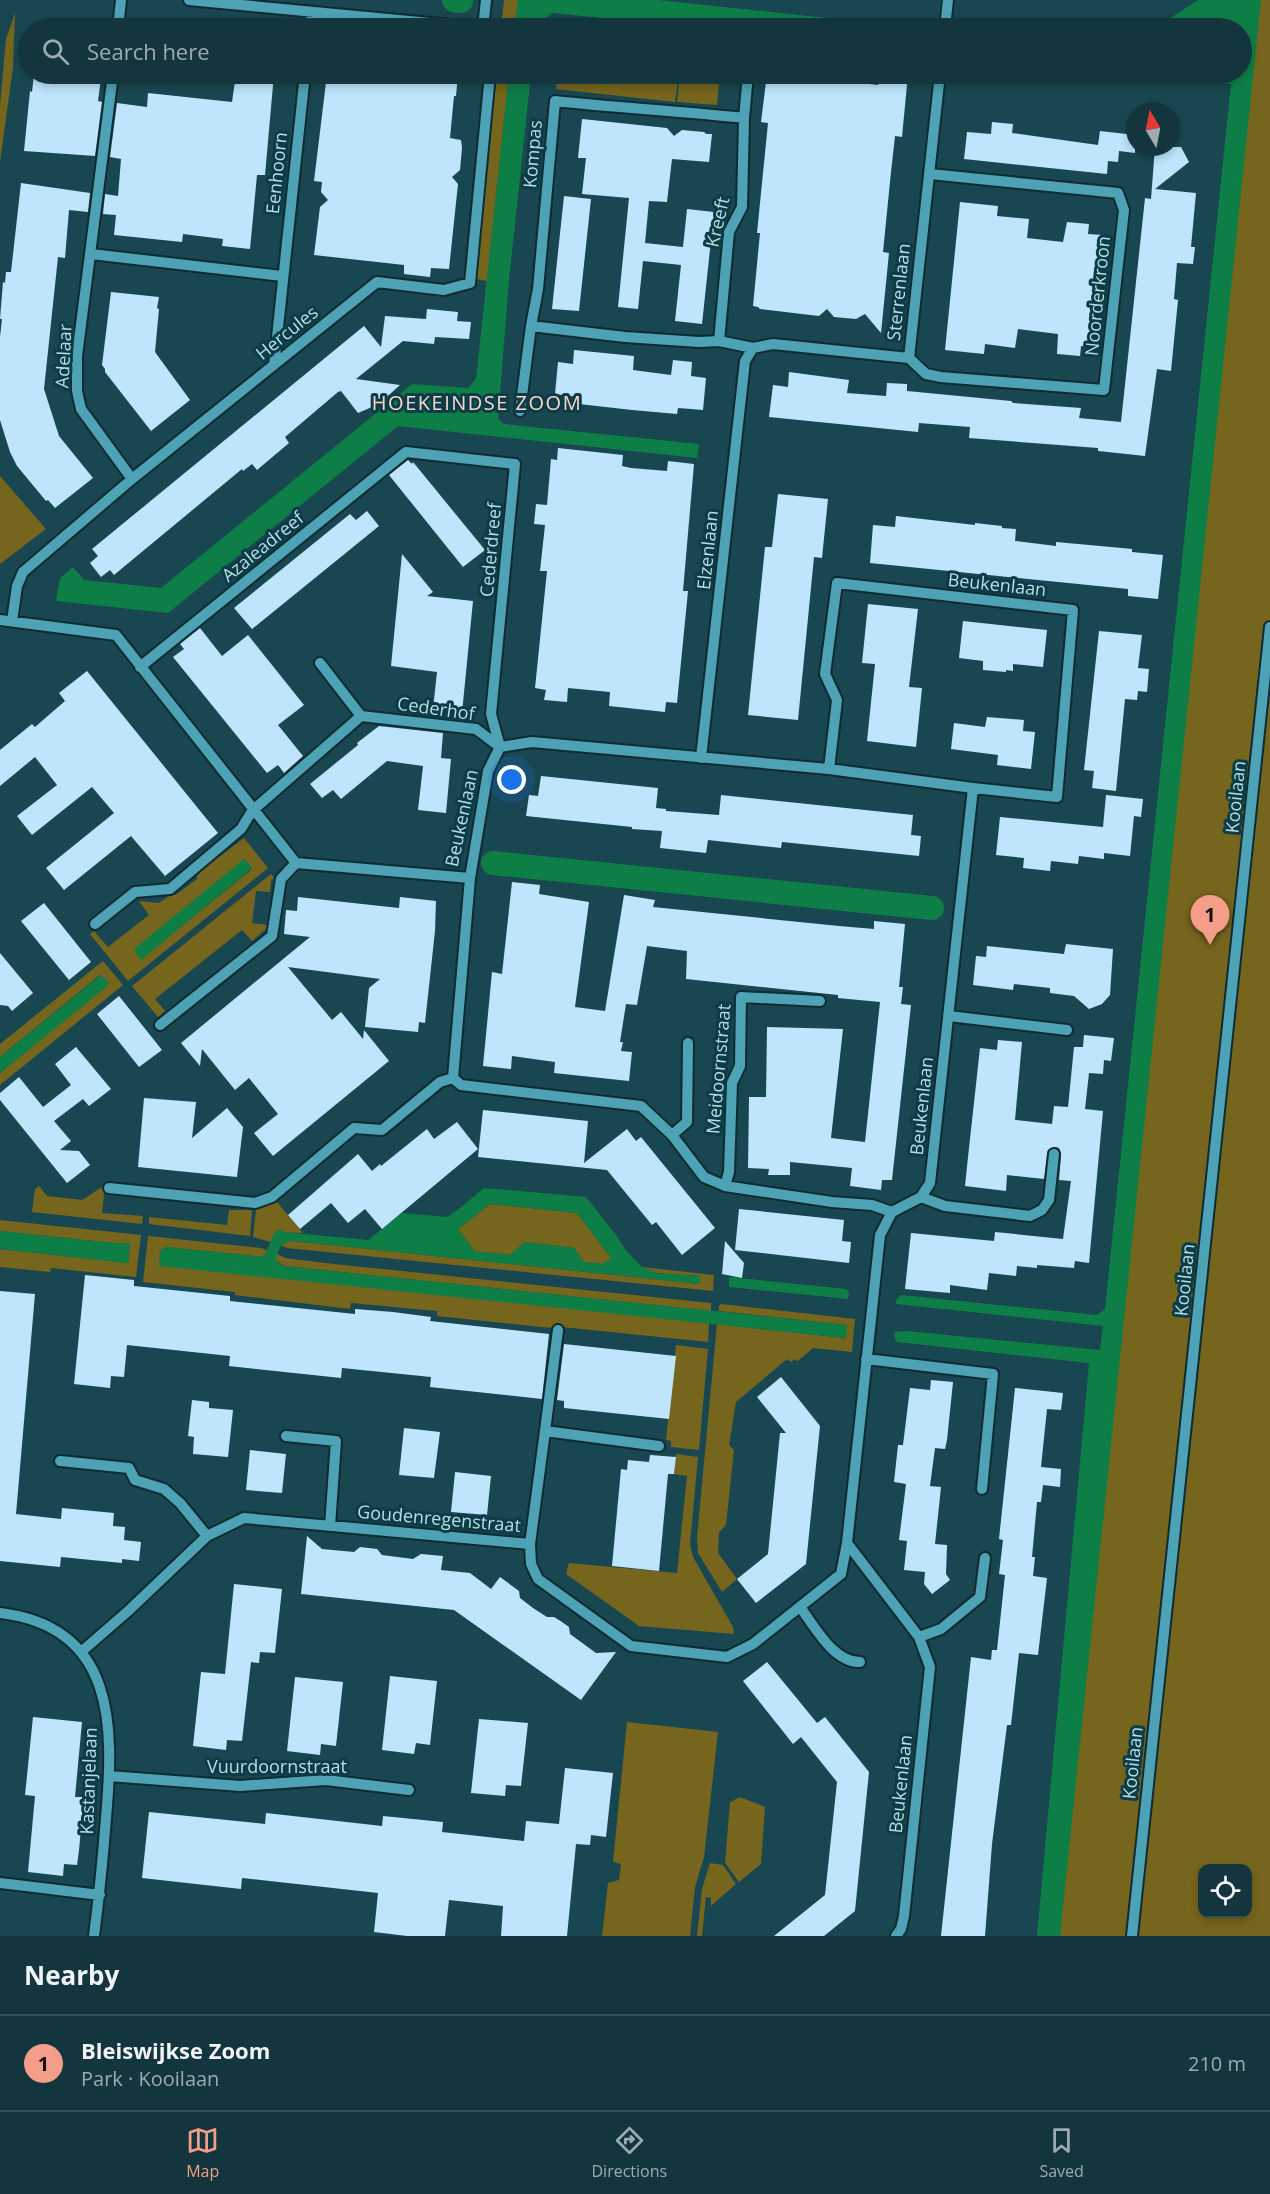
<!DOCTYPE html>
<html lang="en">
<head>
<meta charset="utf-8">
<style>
	body { margin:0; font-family:"Open Sans",sans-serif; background:#204048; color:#f1f3f6 }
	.controls { position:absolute; right:18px; bottom:18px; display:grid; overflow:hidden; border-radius:12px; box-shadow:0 3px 9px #0003 }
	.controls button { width:54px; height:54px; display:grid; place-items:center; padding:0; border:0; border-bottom:2px solid #325057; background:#13353d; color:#f1f3f6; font:30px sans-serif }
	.compass { position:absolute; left:1126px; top:102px; width:54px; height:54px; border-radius:50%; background:#13353d; box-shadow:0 3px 9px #0003; rotate:350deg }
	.you { position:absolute; left:512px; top:780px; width:21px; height:21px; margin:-15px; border:4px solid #fff; border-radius:50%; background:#1a73e8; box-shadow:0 0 0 9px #1a73e833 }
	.badge { display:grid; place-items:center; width:39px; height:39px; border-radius:50%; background:#f49e89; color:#111; font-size:20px; font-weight:700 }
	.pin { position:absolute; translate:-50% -50px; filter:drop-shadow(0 2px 3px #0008) }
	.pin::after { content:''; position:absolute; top:32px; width:21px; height:18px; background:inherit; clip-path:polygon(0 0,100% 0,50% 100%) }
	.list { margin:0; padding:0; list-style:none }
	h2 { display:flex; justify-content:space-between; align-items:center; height:78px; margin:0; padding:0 24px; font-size:26px }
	h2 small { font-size:20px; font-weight:400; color:#9dabb0 }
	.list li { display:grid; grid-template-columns:39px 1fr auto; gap:18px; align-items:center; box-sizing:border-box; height:96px; padding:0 24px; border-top:2px solid #325057 }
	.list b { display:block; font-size:22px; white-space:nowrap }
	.list p { margin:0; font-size:20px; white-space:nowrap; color:#9dabb0 }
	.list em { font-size:20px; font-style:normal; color:#9dabb0 }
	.icon { flex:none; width:33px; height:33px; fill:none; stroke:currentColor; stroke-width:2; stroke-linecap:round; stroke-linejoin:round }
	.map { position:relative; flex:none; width:1270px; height:1936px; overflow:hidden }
	.search { position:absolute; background:#13353d; box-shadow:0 3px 9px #0003; left:18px; right:18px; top:18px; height:66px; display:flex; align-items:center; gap:15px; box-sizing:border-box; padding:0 21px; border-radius:33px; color:#9dabb0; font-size:22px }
	.sheet { height:174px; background:#13353d }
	nav { display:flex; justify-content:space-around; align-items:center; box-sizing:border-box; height:84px; border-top:2px solid #325057; background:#13353d; font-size:16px; color:#9dabb0 }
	nav a { display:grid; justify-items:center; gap:3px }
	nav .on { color:#f49e89 }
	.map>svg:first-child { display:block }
	.green { fill:#76651c; fill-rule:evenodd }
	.water { fill:#0e7e47; fill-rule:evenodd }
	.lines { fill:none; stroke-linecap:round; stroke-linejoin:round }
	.canal { stroke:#0e7e47; stroke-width:24 }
	.building { fill:#bee5fc }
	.minor-casing { stroke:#102b31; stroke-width:14 }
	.minor { stroke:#4da2b5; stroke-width:10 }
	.labels { text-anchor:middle; stroke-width:6; stroke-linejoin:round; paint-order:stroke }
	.street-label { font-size:18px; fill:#b7dee8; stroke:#0c3c46 }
	.neighbourhood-label { font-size:20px; letter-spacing:1.5px; fill:#f8d6cd; stroke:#0c3c46 }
</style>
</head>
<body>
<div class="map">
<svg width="1270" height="1936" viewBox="0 0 1270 1936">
	<rect width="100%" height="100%" fill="#194751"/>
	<path class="green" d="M504 0H518L514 28H501Z
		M1252 0H1270V1936H1042ZM1202 1868H1248V1914H1202Z
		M15 13 13 67 0 162V105L6 39Z
		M496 74H509L487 281 476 279Z
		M558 74H679L675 102 556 89Z
		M680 74H720L717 105 677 102Z
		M0 476 46 529 0 564Z
		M244 838 268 868 128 981 90 934 94 931 108 947 149 915 139 901 159 903 172 894 175 895 197 879V874ZM244 860 252 869 141 959 135 949Z
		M271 874 274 878 271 881 270 892 256 891 252 923 267 925 266 929 252 941 242 930 155 999 165 1011 158 1017 132 986Z
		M103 961 123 985 0 1085V1073L109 983 100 975 0 1057V1044Z
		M105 1185 102 1213 143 1216 142 1224 32 1212 35 1189 39 1186 47 1196 82 1200Z
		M277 1202 303 1233 275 1232 271 1242 253 1237 256 1210Z
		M490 1204 577 1213 612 1259 601 1264 584 1262 574 1248 525 1242 510 1255 474 1251 458 1229Z
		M229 1210H252L250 1236 149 1224V1217L227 1225Z
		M0 1220 141 1235 136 1277 51 1268 50 1272 0 1267V1249L128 1263 130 1243H112L0 1231Z
		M148 1236 261 1248 267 1250 264 1257 166 1247 160 1251 709 1323 708 1342 552 1326 551 1328 437 1316V1311L351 1303 350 1309 235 1295V1292L143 1282Z
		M293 1241 700 1284V1276L656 1273 642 1267 714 1275 713 1291 287 1248 280 1245 284 1242Z
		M277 1254 285 1258 334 1264 711 1303V1311L284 1266 275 1260Z
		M721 1304 855 1319 852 1352 813 1348 798 1361 795 1359 791 1362 787 1359 736 1402 729 1445 734 1450 726 1525 719 1532 718 1553 737 1579 722 1592 698 1553 697 1537 717 1324 845 1338 847 1325 719 1311V1306Z
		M676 1345 708 1349 699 1450 671 1447V1441L666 1440Z
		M676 1454 698 1457 690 1544 693 1557 733 1627 734 1634 639 1626 566 1574 569 1563 677 1573 687 1476 674 1474Z
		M627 1722 718 1732 704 1857 695 1887 690 1936H602L608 1883 619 1880 621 1864 613 1862Z
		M740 1797 765 1807 761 1864 739 1882 725 1863 730 1802Z
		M710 1863 723 1865 736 1884 711 1906V1898L706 1897 702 1936H697L702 1889Z"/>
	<path class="water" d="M518 0H658L920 28H707L552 13 537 25 536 28H514Z
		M1198 0H1261L1060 1936H1037L1089 1363 897 1342 894 1336 895 1332 907 1331 1100 1350 1103 1326 896 1304V1300L901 1295 1097 1315 1105 1309 1231 84 1087 74H1242V28H1155Z
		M509 74H531L509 280 498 419 504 424 699 444 697 458 398 426 168 613 56 601 60 578 73 567 84 580 161 588 412 384 468 388 476 379Z
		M244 859 252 868 141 960 134 949Z
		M101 975 109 983 105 988 0 1073V1057Z
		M484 1188 586 1197 616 1235 626 1251 642 1267 656 1273 700 1276V1284L293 1241C281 1242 278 1248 276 1260L278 1263 284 1266 847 1325 846 1338 159 1266 160 1251 166 1247 264 1257 275 1232 281 1229 284 1232 368 1240 402 1213 447 1217 459 1209ZM490 1204 577 1213 612 1259 601 1264 584 1262 574 1248 525 1242 510 1255 474 1251 458 1229Z
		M0 1231 112 1243H130L128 1263 0 1249Z
		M729 1277 846 1289 849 1292 848 1299 729 1287Z"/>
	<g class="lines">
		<path class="canal" d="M454 0 461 1
			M493 863 932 908"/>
	</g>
	<path class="building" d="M34 74H84V76L101 78 98 101 102 102 95 156 24 151 30 91 32 92Z
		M236 74H274L265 175H257L250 249 222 246 223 239 183 234 182 242 114 235 116 215 103 214 105 194 118 196 121 159 110 157 117 103 147 107 148 93 232 102Z
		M327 74H458L456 96H454L450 138 461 140 462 148 460 170 452 177 458 184 449 269 431 268 430 277 404 274V265L314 255 320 207 328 200 321 192 322 182 314 181Z
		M767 74H834V80L878 85 879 74H908L902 137 895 136 891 172 883 252 889 253 881 333 865 314 856 319 834 317 827 309 819 316 760 309 758 307 753 306 760 233H757L768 123 761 122Z
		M582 119 667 128 674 136 682 130 704 132 706 134H712L709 162 672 159 667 202 649 201 645 243 683 247 687 209 714 212 702 324 675 321 681 265 643 261 638 309 618 307 629 198 582 194 586 158H578Z
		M992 122 1013 124 1012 133 1098 145 1100 131 1135 135V153L1119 151 1118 162 1108 161 1107 174 964 159 967 132 991 134Z
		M1155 147H1181L1189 162 1155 189 1196 193 1191 247H1195L1193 264 1177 263 1174 299 1178 300 1171 371 1157 369 1145 456 1098 451V448L969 438 970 427 919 423 918 432 769 417 773 385 788 387 789 372 849 380 847 393 886 396 887 383 907 384V391L1011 401 1013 403 1081 408 1079 418 1121 422 1145 198 1151 199Z
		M21 183 90 193 88 212 69 210 65 258 58 257 44 389 59 436 93 478 55 508 48 500 46 501 17 466 10 452 0 420V337L2 319H0L3 282 5 283 6 272H11Z
		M564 196 591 199 579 311 552 309Z
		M960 202 998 206 997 216 1029 219 1027 238 1063 242 1067 222 1089 224 1088 234 1103 235 1092 347 1081 346 1080 356 1057 354 1058 334 1018 329 1015 348 985 344 984 354 945 350Z
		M111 292 159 297 157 308 159 309 155 352 190 400 151 431 105 372V369L102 365Z
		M427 309 458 312 457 321 471 322 469 339 435 337 434 344 403 341 356 379 400 385 379 404 358 413 341 391 338 392 285 437 289 443 257 470 252 464 243 471 242 469 114 575 110 570 101 577 90 563 98 556 92 549 364 326 381 347 385 316 426 319Z
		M574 350 634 356 633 370 671 375 673 360 692 362 691 376 706 378 703 410 678 408 677 414 632 410 579 404V397L555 394 558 362 573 364Z
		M558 448 623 455 622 466 631 468 667 471 668 461 694 464 683 591H688L677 703 666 702 665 712 609 706 610 692 568 688 567 702 544 700 546 690 535 688 547 571H540L545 525 534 524 536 504 547 505 551 459 557 460Z
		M408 460 412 464 413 462 485 550 463 567 389 475Z
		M778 494 828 499 822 558 814 557 798 720 748 715 765 547H772Z
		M367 511 379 526 252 629 234 608 350 514 356 520Z
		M896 516 975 525V523L1002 526V528L1016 529 1015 541 1056 546V542L1111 547 1132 549V552L1163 555 1158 599 1128 596V589L870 563 873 525 895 527Z
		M402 554 433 592 427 596 473 601 462 713 433 709 437 672 391 666Z
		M868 604 918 609 909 687 922 688 916 747 867 741 875 664 862 663Z
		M963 621 1047 630 1043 667 1013 664V671L1006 670V672L983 670V661L959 658Z
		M200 628 222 656 248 635 304 705 278 725 303 756 284 773 278 765 267 773 173 657 184 649 180 644Z
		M1099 631 1142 635 1138 668 1149 669 1147 692 1138 691 1137 700 1125 699 1116 791 1092 788 1094 771 1084 770Z
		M87 671 218 833 165 876 131 836 64 890 46 868 114 813 92 787 32 835 17 816 57 785 35 757 0 786V750L32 724 35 727 65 701 59 693Z
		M987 717 1024 720 1023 731 1035 732 1031 769 997 765 998 755 951 749 954 723 985 727Z
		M379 726 443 733 441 758 451 759 446 813 418 810 423 766 387 761 341 799 333 790 322 798 310 784 358 745 357 743Z
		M541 776 658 788 656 808 666 809V811L719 815 721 795 913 815 911 835 921 836 919 856 782 842 781 848 708 840 706 853 660 848 662 831 632 829V827L526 816 529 795 538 796Z
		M1106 795 1143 799 1141 817 1134 816 1130 856 1104 853V859L1079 856 1078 864 1051 861 1050 871 1023 868 1024 858 996 855 1000 817 1103 827Z
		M512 882 540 885 539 894 589 902 575 1007 605 1011 624 895 655 900 653 907 839 926 874 929V921L905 924 899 987H903L901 1004 911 1005 892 1180H882L881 1190 850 1186 852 1168 790 1162V1175H768L769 1169 748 1168 749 1097H766L767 1027 843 1029 831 1138 865 1142 880 1002 838 998V995L686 979 687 951 647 946 637 1005 626 1004 620 1042H623L621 1051 632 1052 629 1081 554 1073 555 1062 512 1056 511 1069 483 1066 492 972 502 974Z
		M298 897 399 908 400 897 436 901 435 931 425 1023 419 1022 418 1032 365 1027 369 988 380 979 288 967 332 1020 341 1012 363 1039 364 1030 389 1061 273 1156 254 1133 278 1114 249 1078 235 1090 202 1049 200 1066 181 1043 310 937 284 934 286 910 297 911Z
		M44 903 91 962 69 980 21 921Z
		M1066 944 1113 949 1110 995 1102 1004 1089 1009 1074 996 1050 993V988L1014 984 1013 990 973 985 976 956 986 957 987 946 1064 954Z
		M0 953 33 993 12 1011 8 1006 0 1005Z
		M119 996 162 1050 139 1067 97 1014Z
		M1084 1035 1114 1038 1111 1061 1104 1060 1103 1074 1089 1073 1085 1109 1103 1111 1089 1263 1075 1261 1074 1268 1037 1265V1268L1017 1266 1016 1276 989 1273 987 1290 950 1285V1293L905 1289 911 1233 994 1241 995 1232 1063 1239 1071 1181 1059 1180 1061 1155 1059 1148 1054 1147 1048 1150 1044 1179 1007 1175 1006 1191 965 1186 968 1157 980 1048 997 1050 998 1040 1022 1042 1015 1120 1052 1124 1054 1106 1068 1107 1074 1047H1083Z
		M76 1047 111 1089 89 1106 83 1099 54 1121 71 1141 60 1150 79 1151 90 1165 67 1183 0 1100V1093L19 1077 43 1107 71 1085 55 1064Z
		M144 1098 196 1102 192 1138 227 1108 243 1127 237 1177 138 1167Z
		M483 1110 588 1121 584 1163 627 1129 636 1141 641 1137 715 1228 682 1255 656 1222 652 1225 607 1170 478 1157Z
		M457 1122 478 1149 382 1229 365 1209 348 1223 331 1203 300 1229 288 1215 358 1154 372 1171 380 1164 381 1166 427 1129 434 1139Z
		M739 1209 844 1220 842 1241 851 1242 849 1263 735 1250Z
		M725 1241 744 1263 742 1278 722 1274Z
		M85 1275 134 1280V1286L230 1296V1301L355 1314V1309L393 1312 431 1317 430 1321 549 1334 542 1399 430 1387 431 1377 342 1368 341 1378 229 1366 230 1356 127 1345 124 1377 111 1376 110 1388 74 1384Z
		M0 1291 35 1294 16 1514 61 1519 62 1508 114 1513 113 1526 125 1527 124 1540 141 1542 139 1561 122 1559V1563L61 1557 60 1567 0 1561Z
		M564 1344 676 1356 669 1419 564 1408V1401L557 1400Z
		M781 1377 820 1426 806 1564 756 1603 737 1579 768 1554 780 1433H786L757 1397Z
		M931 1380 953 1382 947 1440 945 1449 935 1448 930 1486 941 1487 935 1544 947 1545 946 1574 950 1580 932 1594 924 1584 925 1572 904 1570 907 1541 899 1540 906 1484 894 1482 898 1445H903L910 1388 930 1390Z
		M1015 1388 1063 1393 1061 1410 1047 1409 1041 1467 1061 1469 1060 1487 1043 1485 1041 1502H1037L1032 1557H1035L1033 1576 1047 1578 1038 1655 1019 1653 1011 1725H1007L992 1844 985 1936H941L971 1657 991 1660 992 1650H997L1005 1575 999 1574 1003 1540 999 1539Z
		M192 1400 209 1402V1408L233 1410 228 1457 193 1454 194 1437 188 1436Z
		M404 1428 440 1432 434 1478 399 1475Z
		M250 1450 286 1454 282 1493 246 1490Z
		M650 1455 676 1457 674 1474H668L659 1571 612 1566 621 1469 627 1470 628 1460 649 1462Z
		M455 1472 491 1476 487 1515 451 1512Z
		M307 1536 322 1549 354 1552 360 1547 377 1549 382 1555 413 1559 421 1554 443 1556 441 1570 470 1573 491 1589 500 1577 519 1591 520 1598 533 1608 547 1617H554L562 1622 569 1627 570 1634 596 1653 616 1652 581 1700 454 1610 301 1594Z
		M234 1584 282 1589 275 1653 260 1652 259 1663 251 1662 242 1741 227 1740 226 1750 193 1746 201 1672 225 1674Z
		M767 1662 817 1723 825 1717 869 1772 855 1911 824 1936H774L825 1895 837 1782 801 1737 793 1744 743 1681Z
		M390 1676 437 1681 430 1745 416 1743 414 1754 382 1750Z
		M295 1677 343 1682 336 1746 321 1744 320 1755 287 1751Z
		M33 1717 82 1722 75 1797H84L79 1850 77 1865 64 1864 63 1876 28 1872 35 1796 25 1795Z
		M479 1719 528 1723 521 1786 506 1785 505 1796 471 1793Z
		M565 1768 613 1773 606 1837 591 1835 590 1845 576 1844 567 1936H501L503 1906 449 1900 445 1936H407L374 1932 378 1893 242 1878 241 1889 142 1878 149 1812 265 1824 266 1813 382 1826 383 1816 443 1822 442 1832 524 1841 526 1821 559 1824Z"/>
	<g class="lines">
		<g class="minor-casing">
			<path id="minor" d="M189 0 483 28 486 0
				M118 28 121 0
				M310 28 312 13
				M945 28 948 0
				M113 74 77 356V391L81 409 132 479
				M744 118C681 111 618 108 555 101L538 289 531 326 625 337 699 342 719 341 753 348 773 344 909 358 940 74
				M91 254 282 276
				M719 341 729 232 742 207 744 118 748 74
				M909 358 926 374 941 377 1104 390 1124 210 1118 193 930 174
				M274 365 305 74
				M520 411 531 326
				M0 620 116 635 296 863 470 878 488 771 500 747 532 742 829 769 973 788 930 1183 921 1197 892 1212 880 1235 847 1543 919 1637 930 1667 904 1916 901 1929 896 1936
				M12 621 17 586 23 572 132 479 377 282 444 290 470 283 490 74
				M320 663 361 716
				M140 667 406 452 515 464 491 714 500 747
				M701 758 745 361 753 348
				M829 769 837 700 825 674 837 583 1073 610 1057 797 973 788
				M95 924 135 892 170 889 241 829 252 811 361 716 476 729 500 747
				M949 1016 1067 1030
				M160 1025 272 936 281 879 296 863
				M453 1078 461 1085 641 1106 672 1135 704 1177 725 1186 832 1202 872 1205 892 1212
				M672 1135 687 1122 688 1043
				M725 1186 729 1172 732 1083 740 1066 741 997 820 1001
				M109 1188 255 1203 272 1197 354 1128 382 1130 440 1082 453 1078 470 878
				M921 1197 945 1206 1030 1216 1042 1210 1049 1200 1054 1154
				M558 1330 545 1431 659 1446
				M866 1359 993 1374 982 1489
				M286 1436 336 1441 330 1526
				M60 1461 129 1468 135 1480 164 1489 180 1503 207 1536
				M530 1544 545 1431
				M800 1607C815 1627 833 1662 860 1662
				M0 1613C116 1627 114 1726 106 1818 103 1857 99 1897 94 1936
				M919 1637 941 1629 980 1597 985 1558
				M81 1652 127 1612 207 1536 244 1518 530 1544 531 1564 538 1579 631 1646 727 1657 753 1644 841 1574 847 1543
				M109 1776 240 1786 326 1780 409 1790
				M0 1883 100 1895
				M1132 1936 1270 627"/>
		</g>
		<use href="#minor" class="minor"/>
	</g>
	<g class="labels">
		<g class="street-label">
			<text transform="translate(533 154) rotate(-85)" y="6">Kompas</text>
			<text transform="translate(277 173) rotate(-84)" y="6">Eenhoorn</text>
			<text transform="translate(718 222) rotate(-77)" y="6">Kreeft</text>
			<text transform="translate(899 292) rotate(-84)" y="6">Sterrenlaan</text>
			<text transform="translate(1098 296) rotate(-84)" y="6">Noorderkroon</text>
			<text transform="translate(287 333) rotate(-39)" y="6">Hercules</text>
			<text transform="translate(64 356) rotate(-87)" y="6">Adelaar</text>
			<text transform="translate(263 547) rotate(-39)" y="6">Azaleadreef</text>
			<text transform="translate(491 550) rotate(-85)" y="6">Cederdreef</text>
			<text transform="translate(708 550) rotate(-84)" y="6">Elzenlaan</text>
			<text transform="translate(997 585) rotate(6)" y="6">Beukenlaan</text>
			<text transform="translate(436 709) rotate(8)" y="6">Cederhof</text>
			<text transform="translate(1236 797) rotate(-84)" y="6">Kooilaan</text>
			<text transform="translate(462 818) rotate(-78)" y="6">Beukenlaan</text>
			<text transform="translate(719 1069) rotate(-85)" y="6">Meidoornstraat</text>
			<text transform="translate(922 1106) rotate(-84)" y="6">Beukenlaan</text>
			<text transform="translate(1185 1280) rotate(-84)" y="6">Kooilaan</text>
			<text transform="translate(439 1519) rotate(5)" y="6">Goudenregenstraat</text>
			<text transform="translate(1133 1763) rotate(-84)" y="6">Kooilaan</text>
			<text x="277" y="1773">Vuurdoornstraat</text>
			<text transform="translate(89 1781) rotate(-88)" y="6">Kastanjelaan</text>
			<text transform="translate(901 1784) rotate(-84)" y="6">Beukenlaan</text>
		</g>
		<g class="neighbourhood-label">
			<text x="477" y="410">HOEKEINDSE ZOOM</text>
		</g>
	</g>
</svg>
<div class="controls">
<button><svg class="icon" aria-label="locate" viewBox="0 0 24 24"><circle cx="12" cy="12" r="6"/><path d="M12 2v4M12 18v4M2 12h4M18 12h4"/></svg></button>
</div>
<svg class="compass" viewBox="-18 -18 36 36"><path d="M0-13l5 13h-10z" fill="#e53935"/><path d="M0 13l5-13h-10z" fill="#9dabb0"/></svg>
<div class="you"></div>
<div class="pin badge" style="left:1210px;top:945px">1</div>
<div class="search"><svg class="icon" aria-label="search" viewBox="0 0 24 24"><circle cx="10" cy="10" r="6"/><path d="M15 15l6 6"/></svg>Search here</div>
</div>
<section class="sheet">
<h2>Nearby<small></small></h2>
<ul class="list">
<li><span class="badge">1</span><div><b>Bleiswijkse Zoom</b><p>Park · Kooilaan</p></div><em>210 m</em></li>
</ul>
</section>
<nav>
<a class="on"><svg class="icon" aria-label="map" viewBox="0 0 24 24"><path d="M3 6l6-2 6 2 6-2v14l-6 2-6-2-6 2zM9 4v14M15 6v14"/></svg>Map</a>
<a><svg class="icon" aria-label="directions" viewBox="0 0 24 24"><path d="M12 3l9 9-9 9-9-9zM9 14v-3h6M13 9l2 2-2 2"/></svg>Directions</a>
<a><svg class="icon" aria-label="saved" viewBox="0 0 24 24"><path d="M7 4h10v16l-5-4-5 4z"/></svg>Saved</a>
</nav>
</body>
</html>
